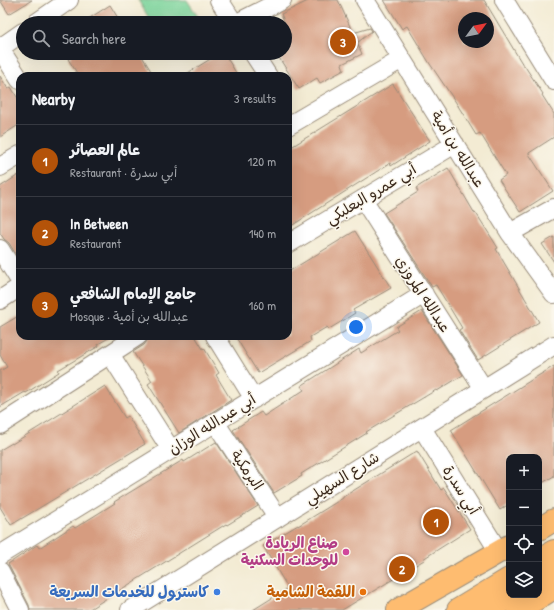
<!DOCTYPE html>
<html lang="en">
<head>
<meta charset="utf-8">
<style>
	body { margin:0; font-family:"Patrick Hand","Playpen Sans Arabic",sans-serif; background:#242831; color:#f1f3f6 }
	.controls { position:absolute; right:12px; bottom:12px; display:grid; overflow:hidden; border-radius:8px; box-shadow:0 4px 16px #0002 }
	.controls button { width:36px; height:36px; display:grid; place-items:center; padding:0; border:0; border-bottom:1px solid #363941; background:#171b24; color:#f1f3f6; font:20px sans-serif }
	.compass { position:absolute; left:458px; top:12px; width:36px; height:36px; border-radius:50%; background:#171b24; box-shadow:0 4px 16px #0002; rotate:57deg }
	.you { position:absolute; left:356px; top:327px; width:14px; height:14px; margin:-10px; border:3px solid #fff; border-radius:50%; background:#1a73e8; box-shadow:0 0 0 6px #1a73e833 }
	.badge { display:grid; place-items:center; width:26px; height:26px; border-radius:50%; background:#b45309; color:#fff; font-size:13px; font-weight:700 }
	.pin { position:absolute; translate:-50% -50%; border:2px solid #fff; box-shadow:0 1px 4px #0006 }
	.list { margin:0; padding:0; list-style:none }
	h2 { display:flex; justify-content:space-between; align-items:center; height:52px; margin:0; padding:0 16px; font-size:17px }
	h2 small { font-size:13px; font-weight:400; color:#9ea1a6 }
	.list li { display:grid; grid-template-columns:26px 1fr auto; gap:12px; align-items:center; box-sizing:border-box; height:72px; padding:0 16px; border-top:1px solid #363941 }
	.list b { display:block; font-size:15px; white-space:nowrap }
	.list p { margin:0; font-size:13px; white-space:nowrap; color:#9ea1a6 }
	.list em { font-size:13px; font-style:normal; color:#9ea1a6 }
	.icon { flex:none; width:22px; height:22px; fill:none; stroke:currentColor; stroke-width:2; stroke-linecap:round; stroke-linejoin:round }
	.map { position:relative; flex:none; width:554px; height:610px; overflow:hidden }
	.search { position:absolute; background:#171b24; box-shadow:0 4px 16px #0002; left:16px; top:16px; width:276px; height:44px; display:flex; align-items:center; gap:10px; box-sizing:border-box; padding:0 14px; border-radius:22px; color:#9ea1a6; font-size:15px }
	.panel { position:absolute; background:#171b24; box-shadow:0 4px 16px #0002; left:16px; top:72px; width:276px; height:268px; border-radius:12px }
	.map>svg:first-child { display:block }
	.pitch { fill:#79d39a; stroke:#5a7e5c }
	.building { fill:#d69c80; fill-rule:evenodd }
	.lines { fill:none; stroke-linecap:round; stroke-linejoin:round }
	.minor-casing { stroke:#978a78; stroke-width:20 }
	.major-casing { stroke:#978a78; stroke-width:24 }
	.highway-casing { stroke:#978a78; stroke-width:24 }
	.minor { stroke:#fff; stroke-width:18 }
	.major { stroke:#febc70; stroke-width:22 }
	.highway { stroke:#febc70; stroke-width:22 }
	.hotel-dot { fill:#d1479c; stroke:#fbf7ec; stroke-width:1.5 }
	.shop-dot { fill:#3f7fe0; stroke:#fbf7ec; stroke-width:1.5 }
	.food-dot { fill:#e8710a; stroke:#fbf7ec; stroke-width:1.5 }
	.labels { text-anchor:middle; stroke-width:3; stroke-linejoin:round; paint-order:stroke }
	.street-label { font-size:15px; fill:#3b2a1e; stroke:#fbf7ec }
	.hotel-label { font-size:15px; font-weight:bold; fill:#b23c85; stroke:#fbf7ec; text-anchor:end }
	.shop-label { font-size:15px; font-weight:bold; fill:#366cbe; stroke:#fbf7ec; text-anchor:end }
	.food-label { font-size:15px; font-weight:bold; fill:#c56008; stroke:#fbf7ec; text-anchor:end }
</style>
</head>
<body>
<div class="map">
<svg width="554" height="610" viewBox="0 0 554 610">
	<rect width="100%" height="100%" fill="#fbf7ec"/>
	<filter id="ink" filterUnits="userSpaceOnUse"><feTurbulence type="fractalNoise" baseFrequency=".025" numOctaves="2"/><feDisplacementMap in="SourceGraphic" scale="8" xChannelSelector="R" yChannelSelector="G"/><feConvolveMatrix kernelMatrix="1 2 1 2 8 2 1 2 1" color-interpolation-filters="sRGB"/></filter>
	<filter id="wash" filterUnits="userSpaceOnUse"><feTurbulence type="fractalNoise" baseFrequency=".012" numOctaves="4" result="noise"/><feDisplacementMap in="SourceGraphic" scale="16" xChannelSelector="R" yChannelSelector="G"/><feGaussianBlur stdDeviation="0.9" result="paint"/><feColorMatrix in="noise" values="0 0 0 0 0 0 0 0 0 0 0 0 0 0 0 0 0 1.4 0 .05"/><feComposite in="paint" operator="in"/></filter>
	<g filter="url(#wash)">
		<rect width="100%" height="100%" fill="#f3ebd3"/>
		<path class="pitch" d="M138 0H187L202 23H152Z"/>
		<g id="blocks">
			<path class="building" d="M0 0H32L9 14Z
				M310 0H338L353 33 370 28 372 31 357 43 362 54 342 64 344 70 320 83 317 78 299 89 276 53H285V41L291 36 281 14Z
				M384 0H484L523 65H524L543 94 542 95 554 114V137L529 153V154L553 191 520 212 499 180 506 175 480 133 476 135 455 101 430 64 407 26 402 29ZM464 18H488V42H464Z
				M110 5 121 23H82Z
				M68 53H140L154 76H79L68 59 71 57Z
				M220 53H224L238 76H183Z
				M0 76 8 89 11 87 20 102V124L0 137Z
				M393 84 430 141 391 166 390 163 288 228V149Z
				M448 168 475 214 476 213 498 248 496 249 539 322 478 360 459 330 462 328 436 285 432 287 384 213 418 192 416 188Z
				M20 174V261L9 243 4 239 0 233V187Z
				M355 231 391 288 353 310 355 313 344 320 329 329 327 327 310 337 311 341 258 373 235 336H288V272Z
				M554 237V262L542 244Z
				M422 311 463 375 437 391 436 390 366 432 367 433 301 474 302 476 274 493 233 430 261 412 264 416 304 390 301 386 359 349 361 353 398 330 396 327Z
				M20 315V336H112L98 344 99 346 58 370 59 372 26 393 25 392 0 407V371L7 367 0 355V327Z
				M151 336H195L203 349 204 348 219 373 216 375 231 400 179 433 148 384 152 381 133 352 144 345 147 341 148 338Z
				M554 366V476L539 485V457H509V504L500 510 451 430Z
				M105 386 125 418 128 416 145 444 11 525 0 507V450L12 443V444Z
				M216 442 258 506 227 525 226 524 88 610H30L29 605 8 564 37 545 39 548 73 526 75 528 115 503 114 502 183 460 184 462Z
				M417 451 441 490 444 488 470 529 423 559 424 560 395 578 342 610H253L288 588 263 546 298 525V526L343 498V497Z"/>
		</g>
	</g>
	<g filter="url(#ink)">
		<use href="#blocks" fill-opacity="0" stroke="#978a78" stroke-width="1"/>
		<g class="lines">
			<g class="minor-casing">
				<path id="minor" d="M219 0 234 23
					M365 0 510 233 554 294
					M504 0 554 81
					M36 23 69 0
					M237 23 282 0
					M0 48 23 32
					M0 49 20 80
					M253 53 268 76
					M288 126 402 59
					M0 167 20 155
					M363 199 484 389
					M510 233 554 208
					M288 244 455 144
					M0 249 20 281
					M0 300 20 287
					M215 336 254 399
					M110 354 171 450
					M215 422 278 518
					M0 425 138 336
					M422 428 499 552
					M0 555 424 294
					M0 571 20 610
					M130 610 554 345"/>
			</g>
			<g class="major-casing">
				<path id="major" d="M539 529 554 520
					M539 560 554 551
					M398 610 509 546
					M458 610 509 579"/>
			</g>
			<g class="highway-casing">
				<path id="highway" d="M539 579 554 570
					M489 610 513 595
					M519 610 554 588"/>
			</g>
			<use href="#minor" class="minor"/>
			<use href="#major" class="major"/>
			<use href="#highway" class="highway"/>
		</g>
	</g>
	<circle class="hotel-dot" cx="346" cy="552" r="4"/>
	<circle class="shop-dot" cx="217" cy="592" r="4"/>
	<circle class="food-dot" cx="363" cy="592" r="4"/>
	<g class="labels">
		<g class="street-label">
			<text transform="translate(458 149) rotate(58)" y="5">عبدالله بن أمية</text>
			<text transform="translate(371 194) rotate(-31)" y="5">أبي عمرو البعلبكي</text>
			<text transform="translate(423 294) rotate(57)" y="5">عبدالله المروزي</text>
			<text transform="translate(212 424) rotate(-32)" y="5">أبي عبدالله الوزان</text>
			<text transform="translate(247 470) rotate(56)" y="5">البرمكية</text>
			<text transform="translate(342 478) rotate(-32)" y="5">شارع السهيلي</text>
			<text transform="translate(461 490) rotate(58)" y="5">أبي سدرة</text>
		</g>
		<g class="hotel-label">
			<text x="338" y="548">صناع الريادة<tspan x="338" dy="17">للوحدات السكنية</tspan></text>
		</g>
		<g class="shop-label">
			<text x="209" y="597">كاسترول للخدمات السريعة</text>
		</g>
		<g class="food-label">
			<text x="355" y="597">اللقمة الشامية</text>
		</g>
	</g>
</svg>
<div class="controls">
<button>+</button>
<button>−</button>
<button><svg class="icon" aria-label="locate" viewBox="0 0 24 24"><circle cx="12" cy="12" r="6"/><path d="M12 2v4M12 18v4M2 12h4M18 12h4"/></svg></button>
<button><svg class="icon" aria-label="layers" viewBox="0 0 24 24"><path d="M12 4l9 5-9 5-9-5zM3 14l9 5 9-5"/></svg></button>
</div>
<svg class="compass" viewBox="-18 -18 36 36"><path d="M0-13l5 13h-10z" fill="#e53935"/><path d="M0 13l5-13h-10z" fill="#9ea1a6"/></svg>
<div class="you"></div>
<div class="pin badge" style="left:436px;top:522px">1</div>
<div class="pin badge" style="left:402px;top:569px">2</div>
<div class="pin badge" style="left:343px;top:42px">3</div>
<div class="search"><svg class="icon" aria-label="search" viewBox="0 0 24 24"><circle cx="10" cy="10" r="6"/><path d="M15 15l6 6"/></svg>Search here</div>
<section class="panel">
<h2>Nearby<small>3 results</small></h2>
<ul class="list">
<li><span class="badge">1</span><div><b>عالم العصائر</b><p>Restaurant · أبي سدرة</p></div><em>120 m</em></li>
<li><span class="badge">2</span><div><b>In Between</b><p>Restaurant</p></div><em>140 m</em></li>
<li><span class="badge">3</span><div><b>جامع الإمام الشافعي</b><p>Mosque · عبدالله بن أمية</p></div><em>160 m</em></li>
</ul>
</section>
</div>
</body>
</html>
